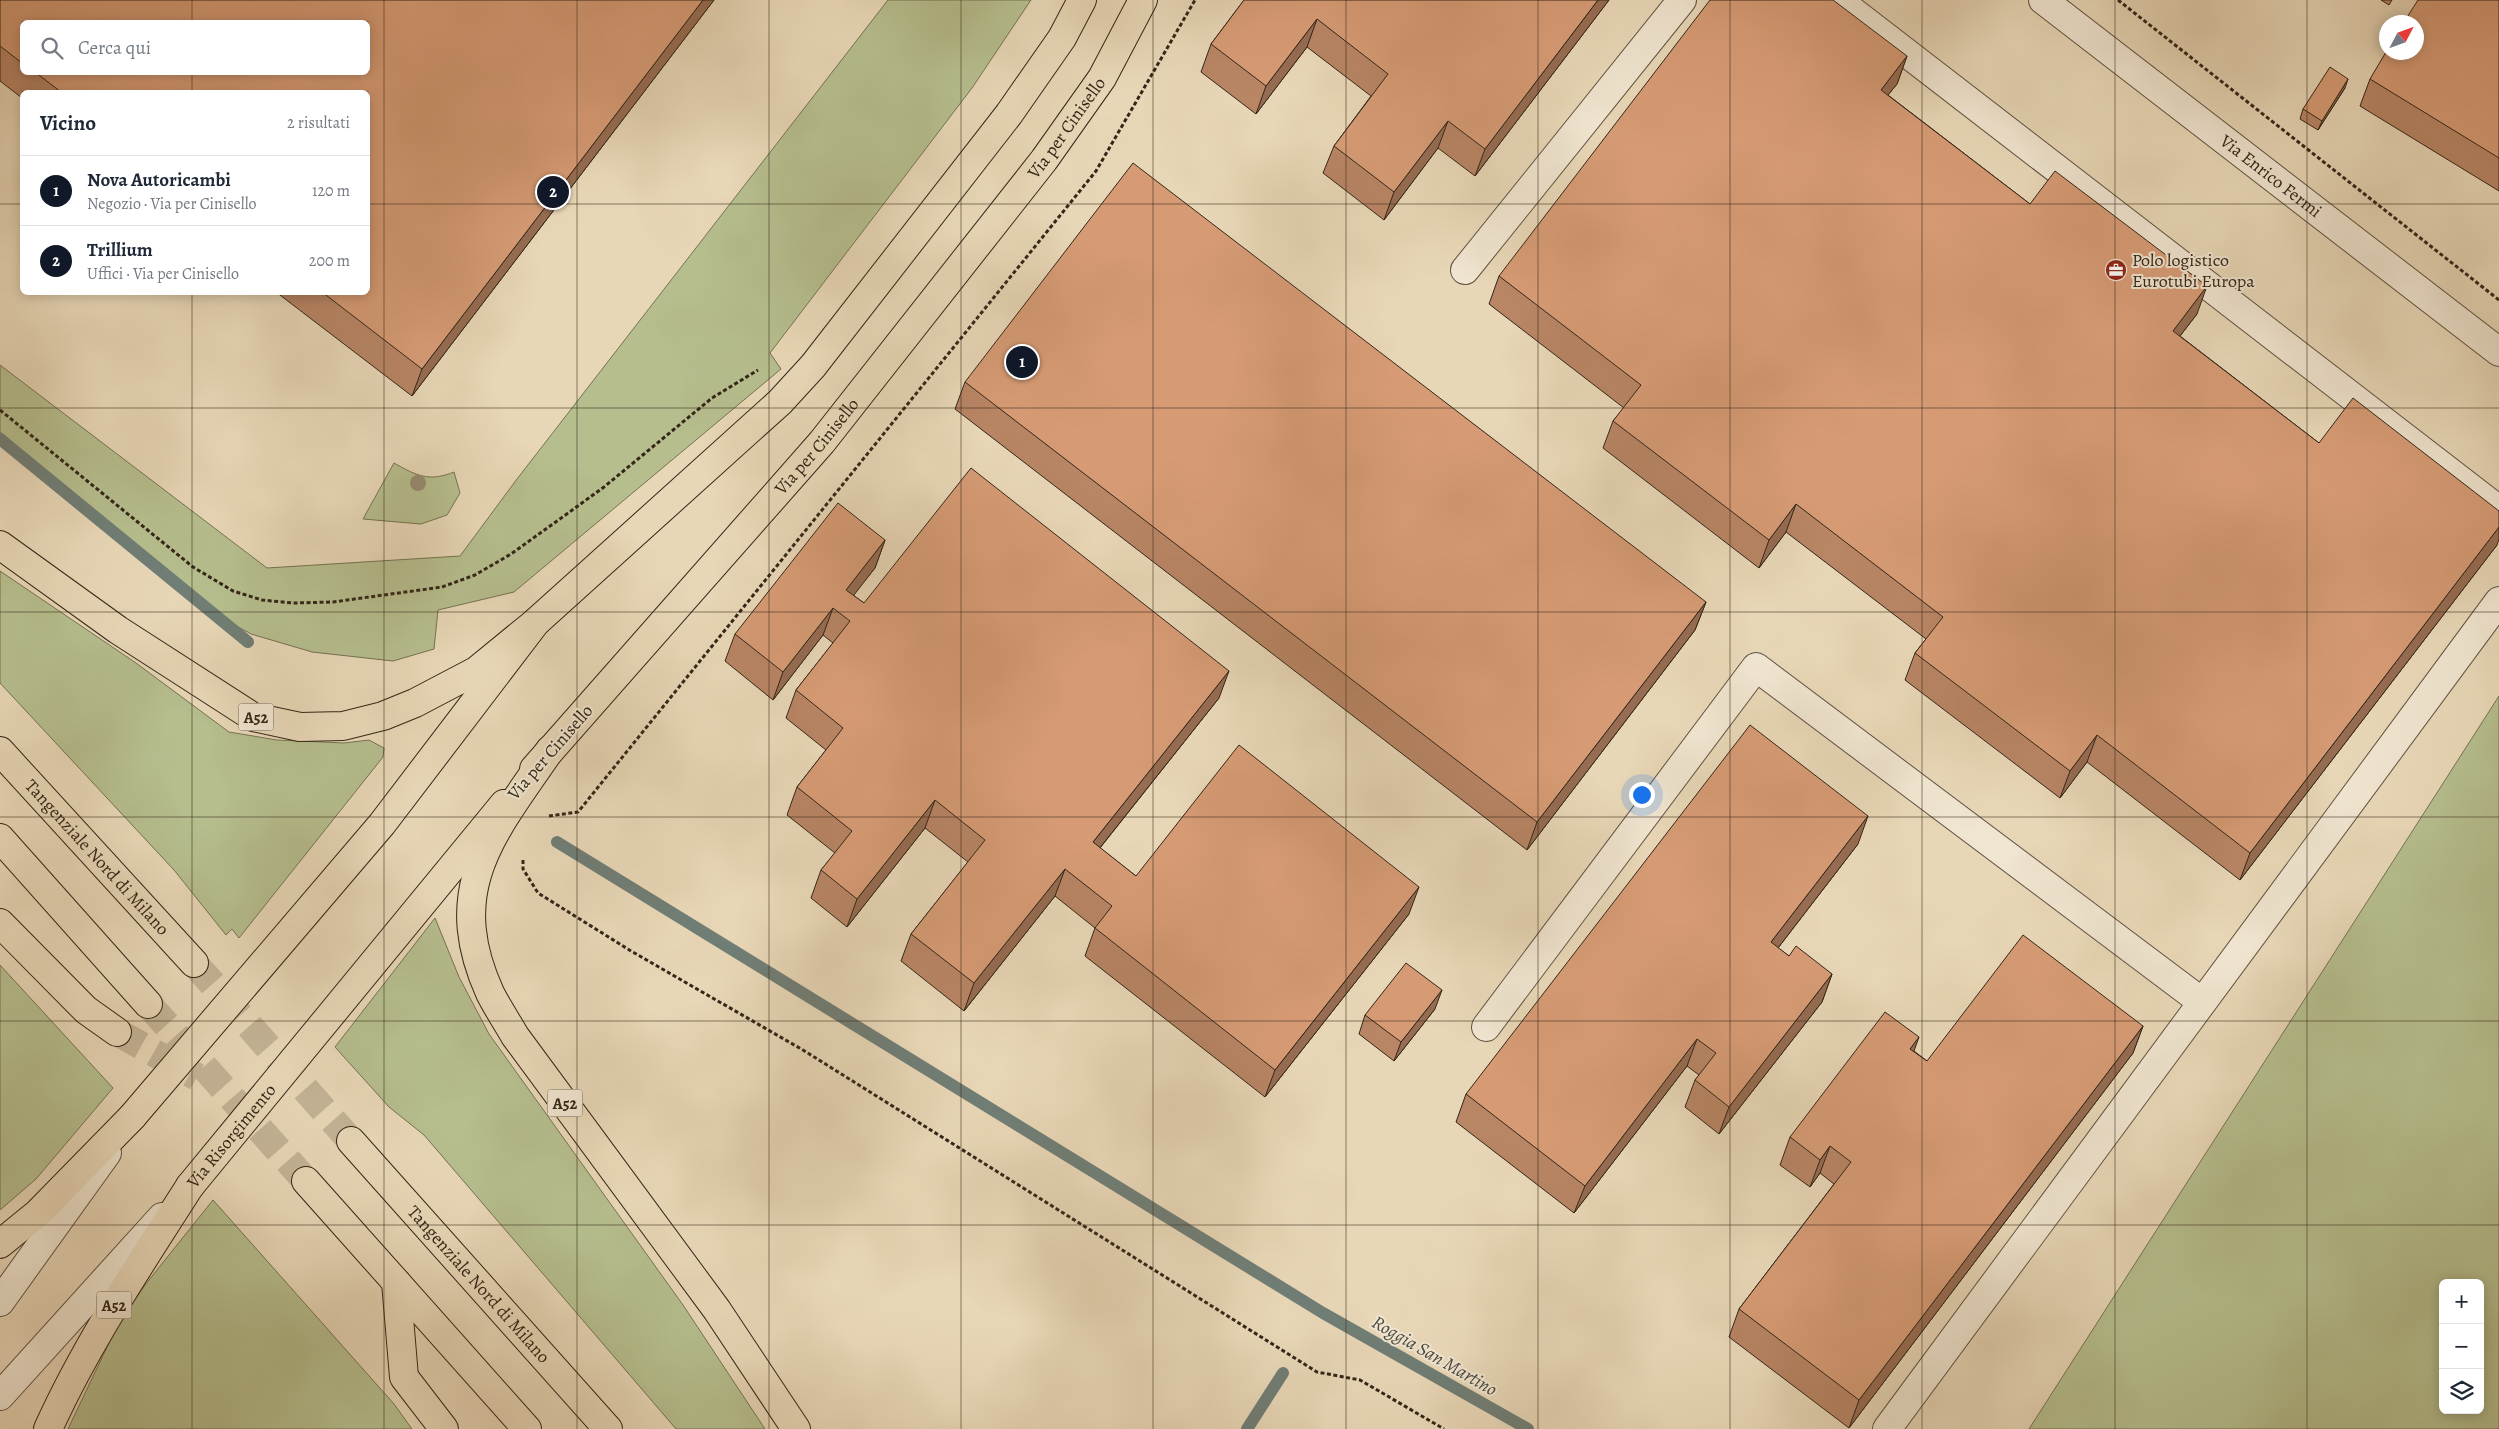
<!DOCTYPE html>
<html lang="it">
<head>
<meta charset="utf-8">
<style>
	body { margin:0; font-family:Alegreya,serif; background:#f6f6f7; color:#1f2937 }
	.controls { position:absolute; right:15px; bottom:15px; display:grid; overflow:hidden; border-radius:8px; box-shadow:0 2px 12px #0003 }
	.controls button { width:45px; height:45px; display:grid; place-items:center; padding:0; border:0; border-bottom:1px solid #e0e1e3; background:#fff; color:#1f2937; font:25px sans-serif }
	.compass { position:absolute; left:2379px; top:15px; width:45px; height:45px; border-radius:50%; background:#fff; box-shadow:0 2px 12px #0003; rotate:49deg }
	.you { position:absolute; left:1641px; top:794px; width:18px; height:18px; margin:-12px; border:4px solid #fff; border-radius:50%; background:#1a73e8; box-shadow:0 0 0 8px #1a73e833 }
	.badge { display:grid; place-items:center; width:32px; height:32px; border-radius:50%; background:#111827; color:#fff; font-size:16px; font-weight:700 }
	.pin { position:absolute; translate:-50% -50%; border:2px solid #fff; box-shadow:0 1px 5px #0006 }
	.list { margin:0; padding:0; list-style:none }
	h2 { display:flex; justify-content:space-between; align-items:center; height:65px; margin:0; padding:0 20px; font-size:21px }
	h2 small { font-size:16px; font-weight:400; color:#747a83 }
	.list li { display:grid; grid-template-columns:32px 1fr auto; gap:15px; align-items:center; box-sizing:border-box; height:70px; padding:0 20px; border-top:1px solid #e0e1e3 }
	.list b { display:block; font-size:19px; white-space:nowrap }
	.list p { margin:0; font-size:16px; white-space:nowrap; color:#747a83 }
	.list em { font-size:16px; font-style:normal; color:#747a83 }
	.icon { flex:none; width:28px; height:28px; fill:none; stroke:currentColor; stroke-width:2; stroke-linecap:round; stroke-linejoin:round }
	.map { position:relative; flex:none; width:2499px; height:1429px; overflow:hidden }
	.search { position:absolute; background:#fff; box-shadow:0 2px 12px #0003; left:20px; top:20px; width:350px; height:55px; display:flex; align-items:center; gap:12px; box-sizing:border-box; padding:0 18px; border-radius:8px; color:#747a83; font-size:19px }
	.panel { position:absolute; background:#fff; box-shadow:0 2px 12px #0003; left:20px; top:90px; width:350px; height:205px; border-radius:8px }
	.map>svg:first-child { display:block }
	.green { fill:#b6be8e; stroke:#747253; fill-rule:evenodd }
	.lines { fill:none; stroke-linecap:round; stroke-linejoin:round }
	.stream { stroke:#707e76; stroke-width:12 }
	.highway-tunnel { stroke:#c4b497; stroke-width:28; stroke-dasharray:28 14; stroke-linecap:butt }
	.minor-casing { stroke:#605240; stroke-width:30 }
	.major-casing { stroke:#332618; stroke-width:30 }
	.highway-casing { stroke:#332618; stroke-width:30 }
	.path { stroke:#332618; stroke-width:3; stroke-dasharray:4 2.5; stroke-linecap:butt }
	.minor { stroke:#f0e5d0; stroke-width:28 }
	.major { stroke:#e8d7b7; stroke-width:28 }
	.highway { stroke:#e8d7b7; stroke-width:28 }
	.tree { fill:#978b70 }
	.wall { fill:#b88565; stroke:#332618; fill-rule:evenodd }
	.shaded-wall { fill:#966c52; stroke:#332618 }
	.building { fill:#d69b75; stroke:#332618 }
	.grid { fill:none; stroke:#332618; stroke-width:1; stroke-opacity:0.55 }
	.labels { text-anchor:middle; stroke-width:4; stroke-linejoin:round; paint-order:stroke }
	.shield { fill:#f0e5d0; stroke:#6c5f4f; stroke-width:1 }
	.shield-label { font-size:16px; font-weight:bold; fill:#332618 }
	.street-label { font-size:18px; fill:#332618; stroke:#f0e5d0 }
	.poi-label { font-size:18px; fill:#332618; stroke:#f0e5d0; text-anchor:start }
	.water-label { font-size:19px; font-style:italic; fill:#4c4a3f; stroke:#f0e5d0 }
</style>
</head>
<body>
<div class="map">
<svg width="2499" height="1429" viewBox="0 0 2499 1429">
	<rect width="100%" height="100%" fill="#e8d7b7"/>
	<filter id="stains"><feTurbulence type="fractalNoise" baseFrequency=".004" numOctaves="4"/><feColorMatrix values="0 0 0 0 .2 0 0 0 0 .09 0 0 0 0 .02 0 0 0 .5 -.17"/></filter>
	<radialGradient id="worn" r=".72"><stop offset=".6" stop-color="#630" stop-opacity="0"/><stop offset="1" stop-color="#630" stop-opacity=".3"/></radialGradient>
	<path class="green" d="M888 0H1031L972 88 770 353 781 369 514 592 438 610 434 649 393 661 312 652 251 634 233 624 0 432V365L267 568 460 556 517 479Z
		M394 463C417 476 429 482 454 472L460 493 447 515 421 524 363 519Z
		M0 571 136 663 229 732 277 740 344 743 369 740 384 748 383 757 239 938 232 929 226 935 174 870 0 683Z
		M2499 696V1429H2029ZM2443 1283H2480V1410H2443Z
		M435 918 459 977 489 1034 683 1305 765 1429H676L424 1135 389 1107 335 1047Z
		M0 965 113 1088 36 1179 0 1210Z
		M213 1200 394 1404 412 1429H68L117 1326 145 1285Z"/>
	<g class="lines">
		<path class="stream" d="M0 439 248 642
			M557 842 1323 1313 1528 1429
			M1247 1429 1283 1373"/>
		<path class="highway-tunnel" d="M194 963 351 1141
			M148 1004 306 1181
			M117 1032 197 1077"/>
		<g class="minor-casing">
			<g id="minor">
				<path d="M1838 0 2499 510"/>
				<path id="s1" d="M2043 0 2499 352"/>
				<path d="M1465 270 1682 0"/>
				<path d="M1486 1027 1756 667 2202 1002"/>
				<path d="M0 1302 107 1153"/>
				<path d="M0 1396 162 1217"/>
				<path d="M1887 1429 2499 601"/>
			</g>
		</g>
		<g class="major-casing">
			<g id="major">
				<path id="s2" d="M534 769 822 442 1044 160 1102 78 1143 0"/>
				<path d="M132 1117 382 824 536 622 780 402 813 366 1009 114 1062 38 1082 0"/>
				<path id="s3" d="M190 1186 504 804"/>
			</g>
		</g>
		<g class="highway-casing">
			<g id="highway">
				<path d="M0 545 118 630 253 717 300 727 343 726 383 716 415 703 476 671 536 622"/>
				<path d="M550 750C494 833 442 887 490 993 497 1007 507 1022 515 1036L717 1310 796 1429"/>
				<path id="s4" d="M0 751 194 963"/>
				<path d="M0 838 148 1004"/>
				<path d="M0 923 86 1010 117 1032"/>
				<path id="s5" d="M351 1141 608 1429"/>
				<path d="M306 1181 527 1429"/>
				<path d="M0 1244 38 1213 132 1117"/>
				<path d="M396 1282 404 1377 444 1429"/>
				<path d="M48 1429C87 1343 139 1266 190 1186"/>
			</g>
		</g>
		<path class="path" d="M2118 0 2499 300
			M0 410 193 567 233 591 262 600 293 603 333 602 442 587 475 575 511 554 564 516 604 487 712 398 758 370
			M549 816 578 812 1096 171 1195 0
			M523 860V869L538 893 631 951 803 1050 1317 1372 1360 1380 1444 1429"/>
		<use href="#minor" class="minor"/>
		<use href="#major" class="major"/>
		<use href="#highway" class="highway"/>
	</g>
	<circle class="tree" cx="418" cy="483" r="8"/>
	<path class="wall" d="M0 0H714L412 396 276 292H368V92H22V98L0 81ZM22 22 368 72H22Z
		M1244 0H1609L1475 176 1438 148 1384 220 1323 173 1334 146 1371 96 1307 47 1256 114 1201 72 1211 44Z
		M2381 0H2392L2389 5Z
		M2499 0V191L2360 106 2370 79Z
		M1907 56 1897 84 1888 95 2030 204 2197 314 2180 336 2319 443 2497 545 2240 880 2087 762 2060 798 1905 680 1915 653 1926 639 1786 532 1759 568 1603 448 1613 421 1624 408 1489 304 1499 276Z
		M2345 88 2318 130 2300 119 2303 109Z
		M965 382 1706 602 1695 630 1527 850 955 409Z
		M885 540 875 568 853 595 864 603 1219 698 1100 848 1136 876 1409 914 1265 1097 1085 956 1095 928 1055 896 964 1011 901 961 911 934 968 862 925 828 847 927 811 898 821 870 835 853 787 815 797 787 826 750 786 718 796 690 833 643 823 635 773 700 725 661 735 634Z
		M1858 844 1778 948 1789 956 1832 974 1822 1002 1719 1134 1685 1107 1695 1080 1699 1075 1687 1066 1574 1213 1456 1122 1466 1094Z
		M1435 1009 1394 1061 1359 1034 1365 1015Z
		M2143 1026 2133 1053 1849 1428 1729 1337 1739 1309 1834 1184 1820 1173 1810 1187 1780 1165 1790 1137 1914 1051 1927 1061Z"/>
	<path class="shaded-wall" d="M703 0H714L412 396 422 369Z
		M1598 0H1609L1475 176 1485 149Z
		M1317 19 1307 47 1256 114 1266 86Z
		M1907 56 1897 84 1870 117 1881 90Z
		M2348 79 2345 88 2318 130 2322 121Z
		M1448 121 1438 148 1384 220 1394 192Z
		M2207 286 2197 314 2163 358 2173 331Z
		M1796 504 1786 532 1759 568 1769 540Z
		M2499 527V539L2497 545 2240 880 2250 853Z
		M885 540 875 568 840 613 846 590Z
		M1706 602 1695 630 1527 850 1537 822Z
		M833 608 823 635 773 700 783 672Z
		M1229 671 1219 698 1083 869 1093 842Z
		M2097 735 2087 762 2060 798 2070 771Z
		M935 800 925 828 847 927 857 899Z
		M1868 816 1858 844 1761 970 1771 942Z
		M1065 869 1055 896 964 1011 974 983Z
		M1419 887 1409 914 1265 1097 1275 1070Z
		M1832 974 1822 1002 1719 1134 1729 1107Z
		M1442 990 1435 1009 1394 1061 1401 1042Z
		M2143 1026 2133 1053 1849 1428 1859 1400Z
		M1919 1037 1909 1065 1910 1049Z
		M1697 1039 1687 1066 1574 1213 1585 1186Z
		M1830 1146 1820 1173 1810 1187 1820 1160Z"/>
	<path class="building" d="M0 0H703L422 369 322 292H368V92H61L35 72H368V22H22V63L0 46Z
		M1244 0H1598L1485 149 1448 121 1394 192 1334 146 1388 74 1317 19 1266 86 1211 44Z
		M1710 0H1833L1907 56 1881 90 2030 204 2055 171 2207 286 2173 331 2319 443 2353 398 2499 511V527L2250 853 2097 735 2070 771 1915 653 1943 617 1796 504 1769 540 1613 421 1641 385 1499 276Z
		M2418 0H2499V158L2370 79 2386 52H2416V22H2404Z
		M2330 67 2348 79 2322 121 2303 109Z
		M1133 163 1706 602 1537 822 965 382Z
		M971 468 1229 671 1093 842 1136 876 1239 745 1419 887 1275 1070 1095 928 1112 906 1065 869 974 983 911 934 985 840 935 800 857 899 821 870 852 831 797 787 843 728 796 690 850 621 833 608 783 672 735 634 838 503 885 540 846 590 864 603Z
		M1750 725 1868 816 1771 942 1789 956 1796 946 1832 974 1729 1107 1695 1080 1716 1053 1697 1039 1585 1186 1466 1094Z
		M2023 935 2143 1026 1859 1400 1739 1309 1851 1162 1830 1146 1820 1160 1790 1137 1885 1012 1919 1037 1910 1049 1927 1061Z
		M1406 963 1442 990 1401 1042 1365 1015Z"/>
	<path class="grid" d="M192 0V22M384 0V1429M577 0V1429M769 0V1429M961 0V1429M1153 0V1429M1346 0V1429M1538 0V1429M1730 0V1429M1922 0V1429M2115 0V1429M2307 0V1429M192 72V92M0 204H22M368 204H2499M192 292V1429M0 408H2499M0 612H2499M0 817H2499M0 1021H2499M0 1225H2499"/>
	<defs>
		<g id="office-disc" transform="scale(1.125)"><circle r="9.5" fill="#8f2418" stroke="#f0e5d0"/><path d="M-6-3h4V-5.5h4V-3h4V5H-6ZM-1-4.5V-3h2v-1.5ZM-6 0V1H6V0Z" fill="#fff"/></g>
	</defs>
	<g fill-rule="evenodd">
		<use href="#office-disc" x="2116" y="270"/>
	</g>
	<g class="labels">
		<g class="shield">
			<rect x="238.5" y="703.5" width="35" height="27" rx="4"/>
			<rect x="547.5" y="1089.5" width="35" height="27" rx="4"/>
			<rect x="96.5" y="1291.5" width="35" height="27" rx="4"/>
		</g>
		<g class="shield-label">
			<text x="256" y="723">A52</text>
			<text x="565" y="1109">A52</text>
			<text x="114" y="1311">A52</text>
		</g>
		<g class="street-label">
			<text dy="6" stroke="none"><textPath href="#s2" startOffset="834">Via per Cinisello</textPath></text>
			<text dy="6" stroke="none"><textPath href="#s1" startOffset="288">Via Enrico Fermi</textPath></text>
			<text dy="6" stroke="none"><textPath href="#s2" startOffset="429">Via per Cinisello</textPath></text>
			<text transform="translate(550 752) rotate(-49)" y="6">Via per Cinisello</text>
			<text dy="6" stroke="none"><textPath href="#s4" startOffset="144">Tangenziale Nord di Milano</textPath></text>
			<text dy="6" stroke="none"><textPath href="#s3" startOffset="65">Via Risorgimento</textPath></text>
			<text dy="6" stroke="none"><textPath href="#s5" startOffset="192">Tangenziale Nord di Milano</textPath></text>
		</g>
		<g class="poi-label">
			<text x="2132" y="266">Polo logistico<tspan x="2132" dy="21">Eurotubi Europa</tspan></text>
		</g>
		<g class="water-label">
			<text transform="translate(1435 1355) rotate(30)" y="7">Roggia San Martino</text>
		</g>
	</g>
	<rect width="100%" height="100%" filter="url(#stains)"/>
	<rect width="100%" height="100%" fill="url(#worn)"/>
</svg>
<div class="controls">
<button>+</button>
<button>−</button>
<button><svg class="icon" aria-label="layers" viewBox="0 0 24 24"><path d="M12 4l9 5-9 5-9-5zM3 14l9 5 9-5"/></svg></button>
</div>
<svg class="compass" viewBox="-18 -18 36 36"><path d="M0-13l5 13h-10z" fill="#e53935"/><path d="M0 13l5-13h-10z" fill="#747a83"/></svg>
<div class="you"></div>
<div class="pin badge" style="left:1022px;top:362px">1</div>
<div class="pin badge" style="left:553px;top:192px">2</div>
<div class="search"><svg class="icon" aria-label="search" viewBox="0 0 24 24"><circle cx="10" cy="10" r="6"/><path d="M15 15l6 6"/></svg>Cerca qui</div>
<section class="panel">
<h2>Vicino<small>2 risultati</small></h2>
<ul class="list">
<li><span class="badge">1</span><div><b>Nova Autoricambi</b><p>Negozio · Via per Cinisello</p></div><em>120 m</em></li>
<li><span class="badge">2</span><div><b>Trillium</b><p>Uffici · Via per Cinisello</p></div><em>200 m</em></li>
</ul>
</section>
</div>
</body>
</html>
